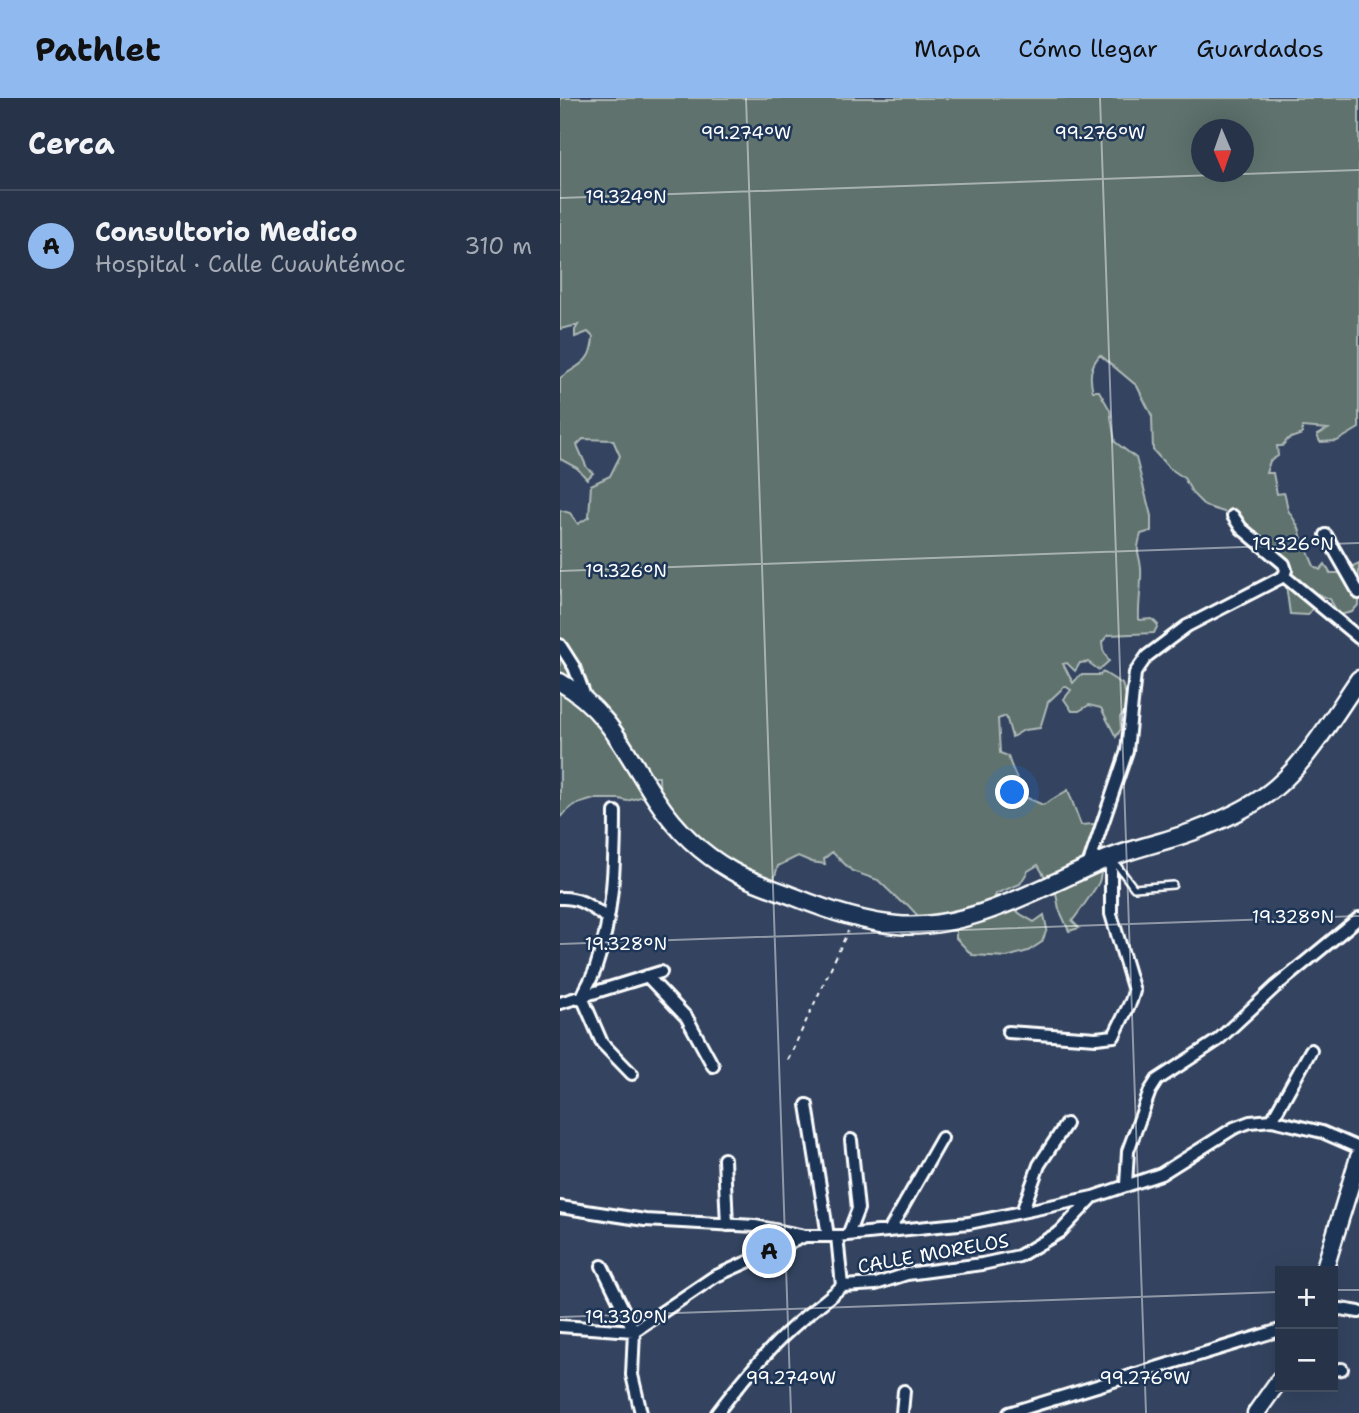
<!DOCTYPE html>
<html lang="es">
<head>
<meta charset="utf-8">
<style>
	body { margin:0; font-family:"Shantell Sans",sans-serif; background:#2f3b4f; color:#f1f3f6 }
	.controls { position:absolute; right:21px; bottom:21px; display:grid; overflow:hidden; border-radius:0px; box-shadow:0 7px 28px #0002 }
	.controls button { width:63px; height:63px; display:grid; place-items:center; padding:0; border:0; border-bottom:2px solid #434e60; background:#273348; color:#f1f3f6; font:35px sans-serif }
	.compass { position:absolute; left:631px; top:21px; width:63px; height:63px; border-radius:50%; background:#273348; box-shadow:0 7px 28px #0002; rotate:178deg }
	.you { position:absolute; left:453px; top:695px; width:24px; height:24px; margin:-18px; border:5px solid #fff; border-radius:50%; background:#1a73e8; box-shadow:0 0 0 10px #1a73e833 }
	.badge { display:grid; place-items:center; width:46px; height:46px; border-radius:50%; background:#90b9f0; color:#111; font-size:23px; font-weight:700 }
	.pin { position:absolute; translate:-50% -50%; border:4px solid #fff; box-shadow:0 2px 7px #0006 }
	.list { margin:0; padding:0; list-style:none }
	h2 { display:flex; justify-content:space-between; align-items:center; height:91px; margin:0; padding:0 28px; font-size:30px }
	h2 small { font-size:23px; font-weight:400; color:#a4aab4 }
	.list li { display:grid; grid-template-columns:46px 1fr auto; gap:21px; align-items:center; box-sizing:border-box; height:112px; padding:0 28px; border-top:2px solid #434e60 }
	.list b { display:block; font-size:26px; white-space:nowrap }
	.list p { margin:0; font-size:23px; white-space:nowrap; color:#a4aab4 }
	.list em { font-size:23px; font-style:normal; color:#a4aab4 }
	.map { position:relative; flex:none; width:799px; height:1315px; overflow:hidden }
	header { display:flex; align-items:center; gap:42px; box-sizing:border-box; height:98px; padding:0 35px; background:#90b9f0; color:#111 }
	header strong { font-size:33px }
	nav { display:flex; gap:38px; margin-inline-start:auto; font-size:24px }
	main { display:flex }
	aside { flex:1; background:#273348 }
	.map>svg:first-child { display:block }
	.green { fill:#5e726d; stroke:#aeb8b6; stroke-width:2; fill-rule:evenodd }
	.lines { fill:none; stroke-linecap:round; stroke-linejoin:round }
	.lane-casing { stroke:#fff; stroke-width:10 }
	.street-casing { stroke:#fff; stroke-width:16 }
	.secondary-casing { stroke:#fff; stroke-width:21 }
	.path { stroke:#fff; stroke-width:2; stroke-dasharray:5 5; stroke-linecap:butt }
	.lane { stroke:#1d3557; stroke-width:5 }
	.street { stroke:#1d3557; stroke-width:10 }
	.secondary { stroke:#1d3557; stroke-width:16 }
	.ticks { fill:none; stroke:#fff; stroke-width:2; stroke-opacity:0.45 }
	.labels { text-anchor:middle; stroke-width:5; stroke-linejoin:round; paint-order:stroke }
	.street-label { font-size:19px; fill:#fff; stroke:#1d3557 }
	.ticks-label { font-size:18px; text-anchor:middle; fill:#fff; stroke:#1d3557; stroke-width:5; stroke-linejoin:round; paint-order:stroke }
</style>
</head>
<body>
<header>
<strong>Pathlet</strong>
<nav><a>Mapa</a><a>Cómo llegar</a><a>Guardados</a></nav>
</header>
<main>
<aside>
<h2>Cerca<small></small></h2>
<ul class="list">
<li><span class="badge">A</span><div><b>Consultorio Medico</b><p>Hospital · Calle Cuauhtémoc</p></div><em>310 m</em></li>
</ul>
</aside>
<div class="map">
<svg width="799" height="1315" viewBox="0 0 799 1315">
	<rect width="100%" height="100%" fill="#344460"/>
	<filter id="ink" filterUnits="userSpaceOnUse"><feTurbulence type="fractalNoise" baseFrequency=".0143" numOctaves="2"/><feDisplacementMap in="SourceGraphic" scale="14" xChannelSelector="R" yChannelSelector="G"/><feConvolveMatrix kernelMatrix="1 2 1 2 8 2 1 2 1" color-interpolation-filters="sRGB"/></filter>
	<g filter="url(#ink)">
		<path class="green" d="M0 0H799V330L777 343 760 344 757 337 768 331 742 329V336L728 341 722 348H717L718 358 710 363 706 375H713L717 396 724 395C727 401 726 407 728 412 733 421 740 428 741 438L754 468 760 472 765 466 770 475H778L799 465V506L792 514 779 517 770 501 758 496V501L748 517 730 516 723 465 696 445H690V440L677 418 645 408 633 396 624 380 608 369 593 352 592 318 577 288 540 257C530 268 529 279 533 293H539L550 312 555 344 576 360 591 418V433L581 436C575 457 579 452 581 470 582 487 578 505 579 522L592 521 598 527 594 535 548 537 542 544 543 552 549 563 539 572 528 564 520 565 515 573 507 565 503 566 513 585 520 577H540L543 574 562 586 570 609 560 619 561 631 556 639 541 610 529 607 519 613H512L504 601 511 592 505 588 488 604 480 630 464 632 452 639 446 618 438 621 440 655 448 658C452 673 460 685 465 699L483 707 508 692 521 727 533 726 542 731V748L547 762C540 769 542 775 539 784 538 787 515 820 512 823L519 830 509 833 499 811 495 790 488 784 478 767 468 773 460 786 435 796V798C453 797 449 805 458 814 462 818 470 821 474 824L484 817 487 831 482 844 468 853 447 859 412 857 396 840V833L370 831 347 806 341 804 318 782 292 773 272 754 264 761 265 766 252 764 238 758 218 768 214 781 215 796 205 797 200 784 189 779 103 714 96 715 95 709H100L99 679H87L84 698 67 703 60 701H34L14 707 0 719V412L10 415 18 426 29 419 31 387 50 378 60 358 53 342 23 341 17 347 27 370 33 375 27 381 17 370 0 361V280C17 267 32 266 33 239L28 234 15 239V232L18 227 0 231ZM642 32H684V74H642Z"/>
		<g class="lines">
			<g class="lane-casing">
				<path id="lane" d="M553 762 574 790 613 787"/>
			</g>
			<g class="street-casing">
				<path id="street" d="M766 437 799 495
					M724 478 799 540
					M0 547 14 569 26 601
					M55 714C55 765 53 820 36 869 33 879 26 889 22 899L42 945 72 976
					M527 771 567 653 575 575 587 558 627 528 724 478 726 472 724 466 681 430 673 418
					M0 800C20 799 31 809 47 820
					M87 878 127 920 153 968
					M0 905 101 874
					M448 934 536 940 554 938 571 903 574 893 551 816V769L548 761
					M247 1007 268 1138
					M712 1022 751 952
					M164 1061 167 1127
					M566 1087 568 1053 590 993 597 982 658 942 715 889 799 820
					M0 1109 85 1122 195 1128 245 1138H277L409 1125 533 1099 601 1076 674 1030 690 1024 712 1022 762 1034 799 1050
					M462 1114 479 1067 506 1026
					M329 1133 382 1040
					M288 1137 298 1111 291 1042
					M277 1138 282 1188
					M42 1168 74 1233 72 1277 81 1315
					M773 1213 781 1211 799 1214
					M0 1228 74 1233 154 1179 245 1138
					M773 1272 782 1271
					M157 1315C180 1285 204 1255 232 1230 248 1215 266 1203 282 1188L316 1186 347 1176 422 1166 459 1158 500 1134 533 1099
					M342 1315 344 1293
					M449 1315 720 1232"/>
			</g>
			<g class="secondary-casing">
				<path id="secondary" d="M0 584C50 613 66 656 96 701 115 730 142 756 172 773 191 784 215 791 235 799 267 812 302 824 337 827 407 833 480 790 542 763 572 750 606 744 637 732 660 723 683 713 703 699 742 673 773 619 799 581
					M764 1173 799 1059
					M696 1315 720 1281"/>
			</g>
			<path class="path" d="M228 962 288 833"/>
			<use href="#lane" class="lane"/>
			<use href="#street" class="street"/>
			<use href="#secondary" class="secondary"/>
		</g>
	</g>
	<path class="ticks" d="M186 0 231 1315M540 0 586 1315M0 100 799 72M0 473 799 445M0 846 799 818M773 1192H799M0 1219 720 1194"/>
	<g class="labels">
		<g class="street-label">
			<text transform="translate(373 1155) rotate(-10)" y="7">CALLE MORELOS</text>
		</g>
	</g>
	<g class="ticks-label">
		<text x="186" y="41">99.274°W</text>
		<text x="540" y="41">99.276°W</text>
		<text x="66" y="105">19.324°N</text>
		<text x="733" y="452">19.326°N</text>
		<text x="66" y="479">19.326°N</text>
		<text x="733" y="825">19.328°N</text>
		<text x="66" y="852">19.328°N</text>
		<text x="66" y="1225">19.330°N</text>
		<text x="231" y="1286">99.274°W</text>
		<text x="585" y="1286">99.276°W</text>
	</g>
</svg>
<div class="controls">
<button>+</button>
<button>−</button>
</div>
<svg class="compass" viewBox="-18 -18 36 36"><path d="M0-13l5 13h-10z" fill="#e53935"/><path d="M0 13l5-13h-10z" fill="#a4aab4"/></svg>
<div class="you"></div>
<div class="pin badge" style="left:209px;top:1153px">A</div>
</div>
</main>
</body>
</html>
